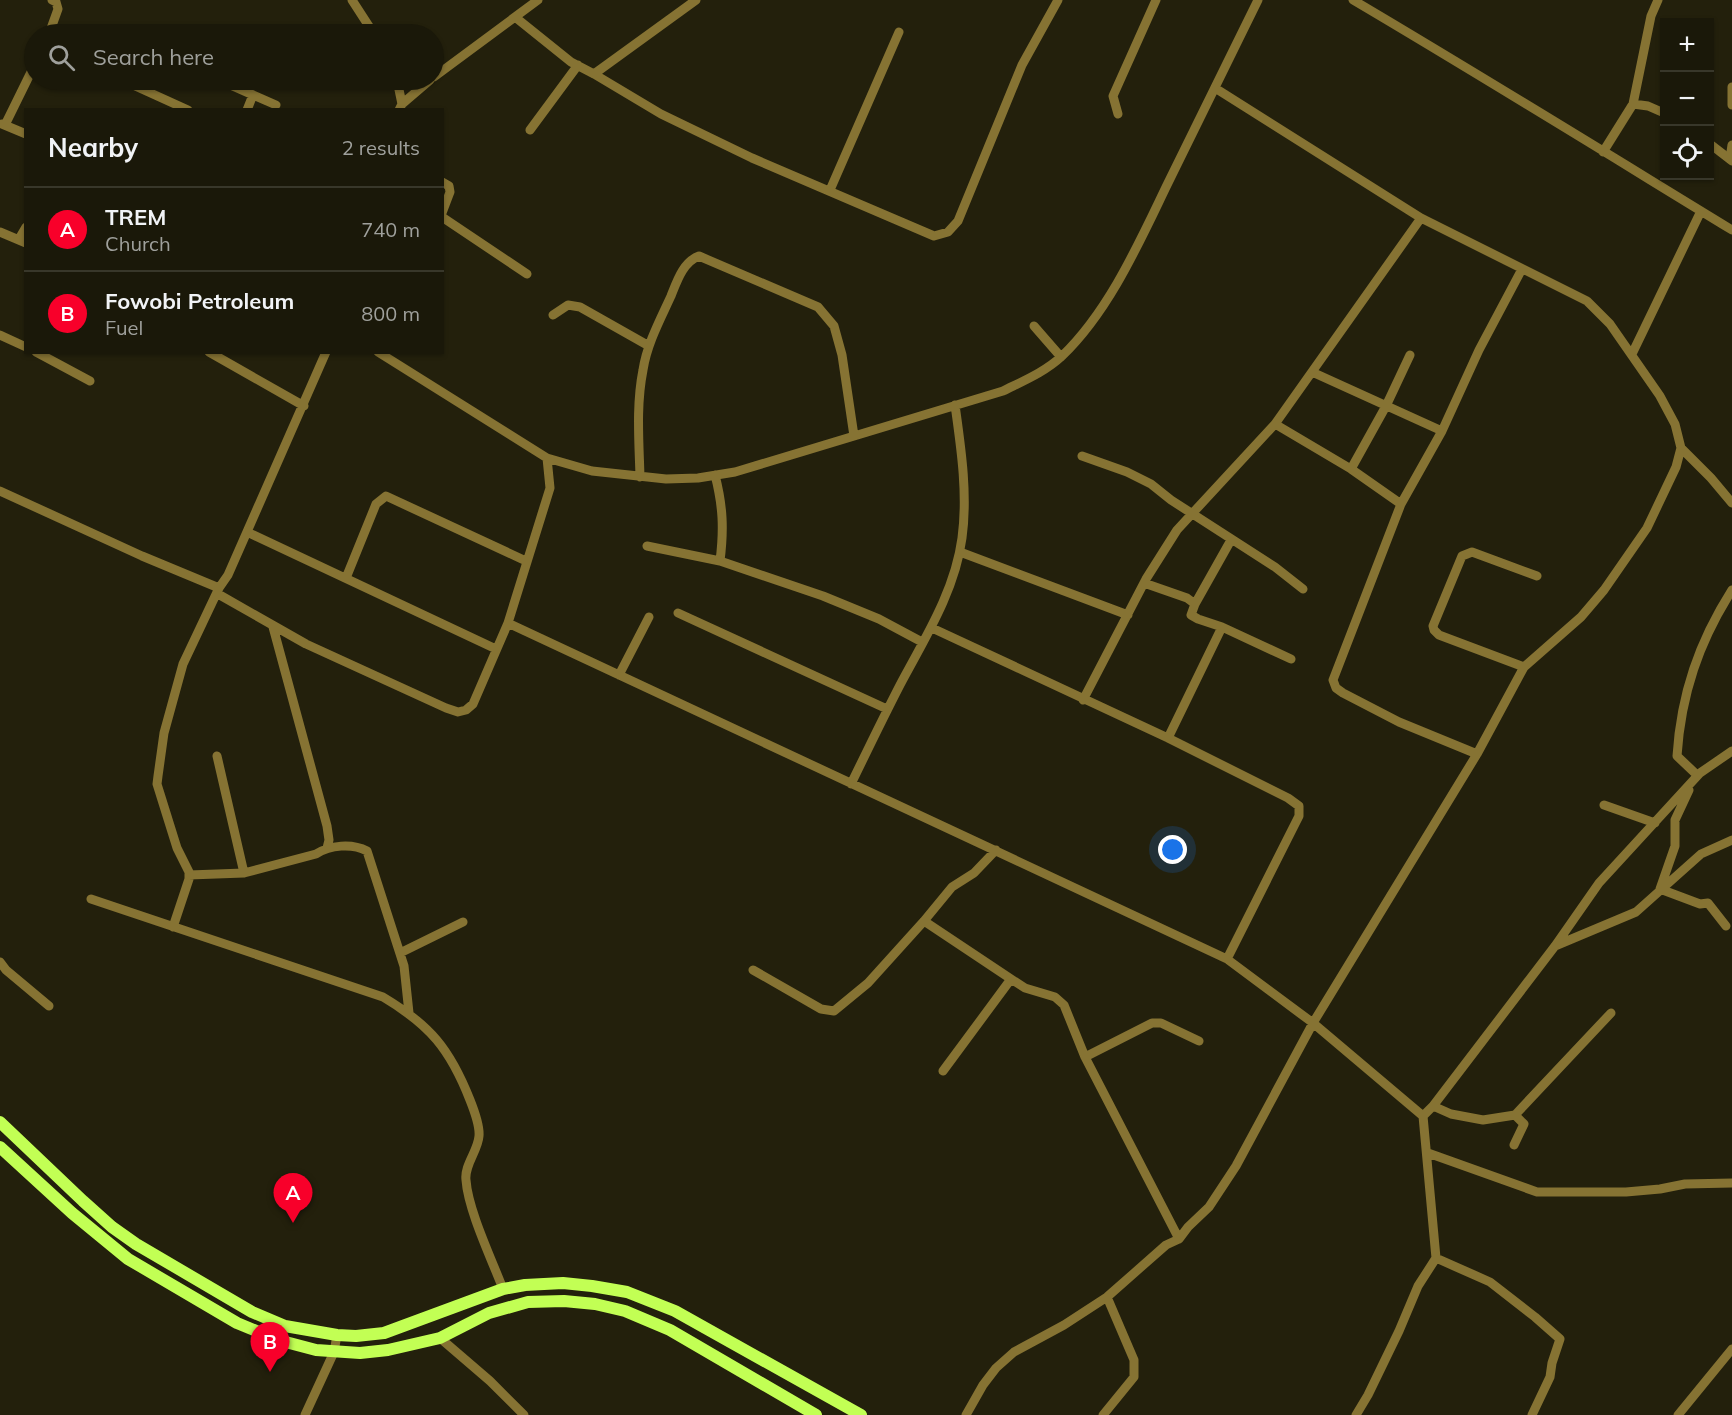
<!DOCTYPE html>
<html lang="en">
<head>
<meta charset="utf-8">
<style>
	body { margin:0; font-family:Mulish,sans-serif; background:#272517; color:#f1f3f6 }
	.controls { position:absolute; right:18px; top:18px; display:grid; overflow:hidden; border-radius:0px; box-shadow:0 2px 4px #0004 }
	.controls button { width:54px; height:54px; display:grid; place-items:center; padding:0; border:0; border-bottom:2px solid #38372a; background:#1a1809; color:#f1f3f6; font:30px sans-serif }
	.you { position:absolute; left:1173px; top:850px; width:21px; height:21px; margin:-15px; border:4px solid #fff; border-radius:50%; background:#1a73e8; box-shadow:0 0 0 9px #1a73e833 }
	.badge { display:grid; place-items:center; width:39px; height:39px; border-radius:50%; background:#f8002a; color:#fff; font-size:20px; font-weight:700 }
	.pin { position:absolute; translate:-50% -50px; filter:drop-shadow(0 2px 3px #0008) }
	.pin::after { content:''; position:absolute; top:32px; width:21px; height:18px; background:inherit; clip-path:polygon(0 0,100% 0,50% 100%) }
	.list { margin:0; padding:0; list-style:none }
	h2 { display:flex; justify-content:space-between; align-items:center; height:78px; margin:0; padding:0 24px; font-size:26px }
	h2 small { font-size:20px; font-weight:400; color:#9fa09c }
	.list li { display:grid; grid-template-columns:39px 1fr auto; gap:18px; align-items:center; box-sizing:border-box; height:84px; padding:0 24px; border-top:2px solid #38372a }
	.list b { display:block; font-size:22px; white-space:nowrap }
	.list p { margin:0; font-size:20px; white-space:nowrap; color:#9fa09c }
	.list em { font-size:20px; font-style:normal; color:#9fa09c }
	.icon { flex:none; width:33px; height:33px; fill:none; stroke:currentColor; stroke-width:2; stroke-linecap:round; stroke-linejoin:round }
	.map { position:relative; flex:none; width:1732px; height:1415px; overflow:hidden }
	.search { position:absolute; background:#1a1809; box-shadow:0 2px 4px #0004; left:24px; top:24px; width:420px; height:66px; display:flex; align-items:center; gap:15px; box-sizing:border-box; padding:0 21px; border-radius:33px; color:#9fa09c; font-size:22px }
	.panel { position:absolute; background:#1a1809; box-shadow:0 2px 4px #0004; left:24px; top:108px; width:420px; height:246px; border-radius:0px }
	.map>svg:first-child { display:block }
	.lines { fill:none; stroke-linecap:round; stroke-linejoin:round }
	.minor { stroke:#867333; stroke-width:9 }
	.major { stroke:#c2ff54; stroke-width:12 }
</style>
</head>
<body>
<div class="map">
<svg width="1732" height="1415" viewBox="0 0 1732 1415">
	<rect width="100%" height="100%" fill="#23200c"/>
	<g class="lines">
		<path class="minor" d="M352 0 374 34
			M1353 0C1480 75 1606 153 1732 230
			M515 17 571 62 594 74 661 114 752 158 934 236 948 232 958 221 1022 65 1058 0
			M49 34 58 9 56 2 52 0
			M594 74 696 0
			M434 77 538 0
			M122 80 188 110
			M219 80 276 105
			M397 80 402 104
			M1732 87V105
			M1633 104 1648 106 1664 113
			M247 110 253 95
			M399 110 402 104 430 80
			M1118 114 1113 96 1156 0
			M2 124 26 134
			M5 125 34 66
			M530 130 578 65
			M1710 144 1732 161
			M1603 152 1633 104 1651 16 1658 0
			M1730 159 1732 145
			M442 182 449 186 450 192 442 213
			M830 190 899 32
			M442 217 527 274
			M0 232 26 243
			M19 239 26 227
			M553 315 568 305 580 307 649 346
			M1034 326 1061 357
			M0 335 26 347
			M36 352 90 381
			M209 352 304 406
			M378 352 547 458 592 471 666 479 698 478 735 472 1003 391C1023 381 1045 372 1062 356 1109 311 1139 243 1167 185 1197 123 1228 62 1258 0
			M1632 354 1701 211
			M1312 372 1442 431
			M1275 424 1351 469 1401 504
			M1681 448 1711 478 1732 503
			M1082 456 1127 472 1151 484 1171 500 1275 567 1303 589
			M1351 469 1386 406 1410 355
			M715 475C723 506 724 529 720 561
			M640 477C639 441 636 405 643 370 647 344 660 320 671 296 677 281 683 262 699 256L818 307 834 326 842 355 854 436
			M0 491 142 556 219 588
			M247 532 496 649
			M647 546 720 561 823 596 879 619 922 642
			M960 552 1128 615
			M346 578 376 504 386 496 526 561
			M1144 583 1187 598 1195 604 1191 615 1198 619 1222 627 1291 659
			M218 594 306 644 446 708 458 712 466 710 473 704 508 623 550 488 547 458
			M1195 604 1231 540
			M678 613 887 709
			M508 623 1227 959 1313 1023 1423 1116 1436 1258 1418 1286 1399 1331 1368 1395 1356 1415
			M273 627 327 826 329 840 327 848
			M932 628 1168 738 1288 798 1299 806V816L1227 959
			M1524 667 1439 635 1434 630 1433 626 1462 556 1472 552 1537 576
			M619 675 649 617
			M1083 700 1146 579 1177 530 1275 424 1421 218
			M1168 738 1222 627
			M1477 754 1399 722 1343 693 1336 688 1333 680 1401 504 1442 431 1479 350 1522 269
			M217 756 244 873
			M1697 775 1677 756C1681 694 1699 642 1732 590
			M851 784C867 751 883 718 900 685 925 638 955 591 962 538 968 494 961 448 955 405
			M1689 790 1675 820V846L1660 889 1700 904 1708 903 1726 926
			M1604 805 1655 823
			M189 875 244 873 316 854C330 845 352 843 367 851L404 966 409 1013
			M91 899 383 997C430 1025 450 1049 470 1100 474 1110 480 1125 479 1136 478 1151 464 1165 466 1180 468 1210 492 1260 503 1289
			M924 921 1011 979 1025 988 1055 997 1064 1005 1085 1057 1179 1239
			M173 927 189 879V872L177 848 157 784 158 776 164 733 183 664 219 588 228 575 326 352
			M1555 946 1636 912 1701 854 1732 840
			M400 953 463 922
			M0 962 6 970 49 1006
			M753 970 821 1009 834 1011 868 983 924 921 952 887 974 873 996 850
			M1085 1057 1152 1023H1161L1199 1041
			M943 1071 1011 979
			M1433 1106 1451 1114 1483 1120 1515 1115 1611 1013
			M1423 1116 1433 1106 1555 946 1599 883 1700 773 1732 751
			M1514 1145 1524 1124 1515 1115
			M1428 1153 1537 1192H1626L1660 1189 1685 1184 1732 1183
			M1436 1258 1490 1282 1535 1317 1560 1339 1552 1363 1550 1377 1532 1415
			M440 1338 490 1381 524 1415
			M305 1415 334 1352 337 1335
			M966 1415 983 1385 996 1368 1014 1352 1064 1325 1107 1297 1166 1245 1179 1239 1188 1227 1209 1207 1236 1166 1313 1023 1477 754 1524 667 1581 617 1604 590 1647 528 1676 467 1681 448 1675 424 1660 396 1610 324 1587 301 1421 218 1215 88
			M1103 1415 1134 1377V1360L1107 1297
			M1678 1415 1732 1349"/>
		<path class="major" d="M0 1122 83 1201 112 1227 136 1244 252 1312 285 1326 337 1335 356 1336 384 1333 503 1289 525 1285 563 1283 592 1286 627 1292 675 1311 861 1415
			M0 1147 72 1213 128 1259 237 1323 278 1340 316 1350 360 1353 388 1350 440 1338 489 1313 528 1302 564 1301 595 1304 625 1311 670 1330 816 1415"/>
	</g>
</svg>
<div class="controls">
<button>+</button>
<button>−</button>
<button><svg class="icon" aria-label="locate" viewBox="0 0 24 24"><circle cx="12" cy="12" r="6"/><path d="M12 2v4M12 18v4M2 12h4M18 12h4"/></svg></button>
</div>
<div class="you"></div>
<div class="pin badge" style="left:293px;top:1223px">A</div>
<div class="pin badge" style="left:270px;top:1372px">B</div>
<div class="search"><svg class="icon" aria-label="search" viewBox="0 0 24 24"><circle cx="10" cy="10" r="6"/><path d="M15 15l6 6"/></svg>Search here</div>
<section class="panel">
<h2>Nearby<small>2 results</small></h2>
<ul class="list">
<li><span class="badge">A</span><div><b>TREM</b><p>Church</p></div><em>740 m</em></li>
<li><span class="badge">B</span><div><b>Fowobi Petroleum</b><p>Fuel</p></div><em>800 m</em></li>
</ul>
</section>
</div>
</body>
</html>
